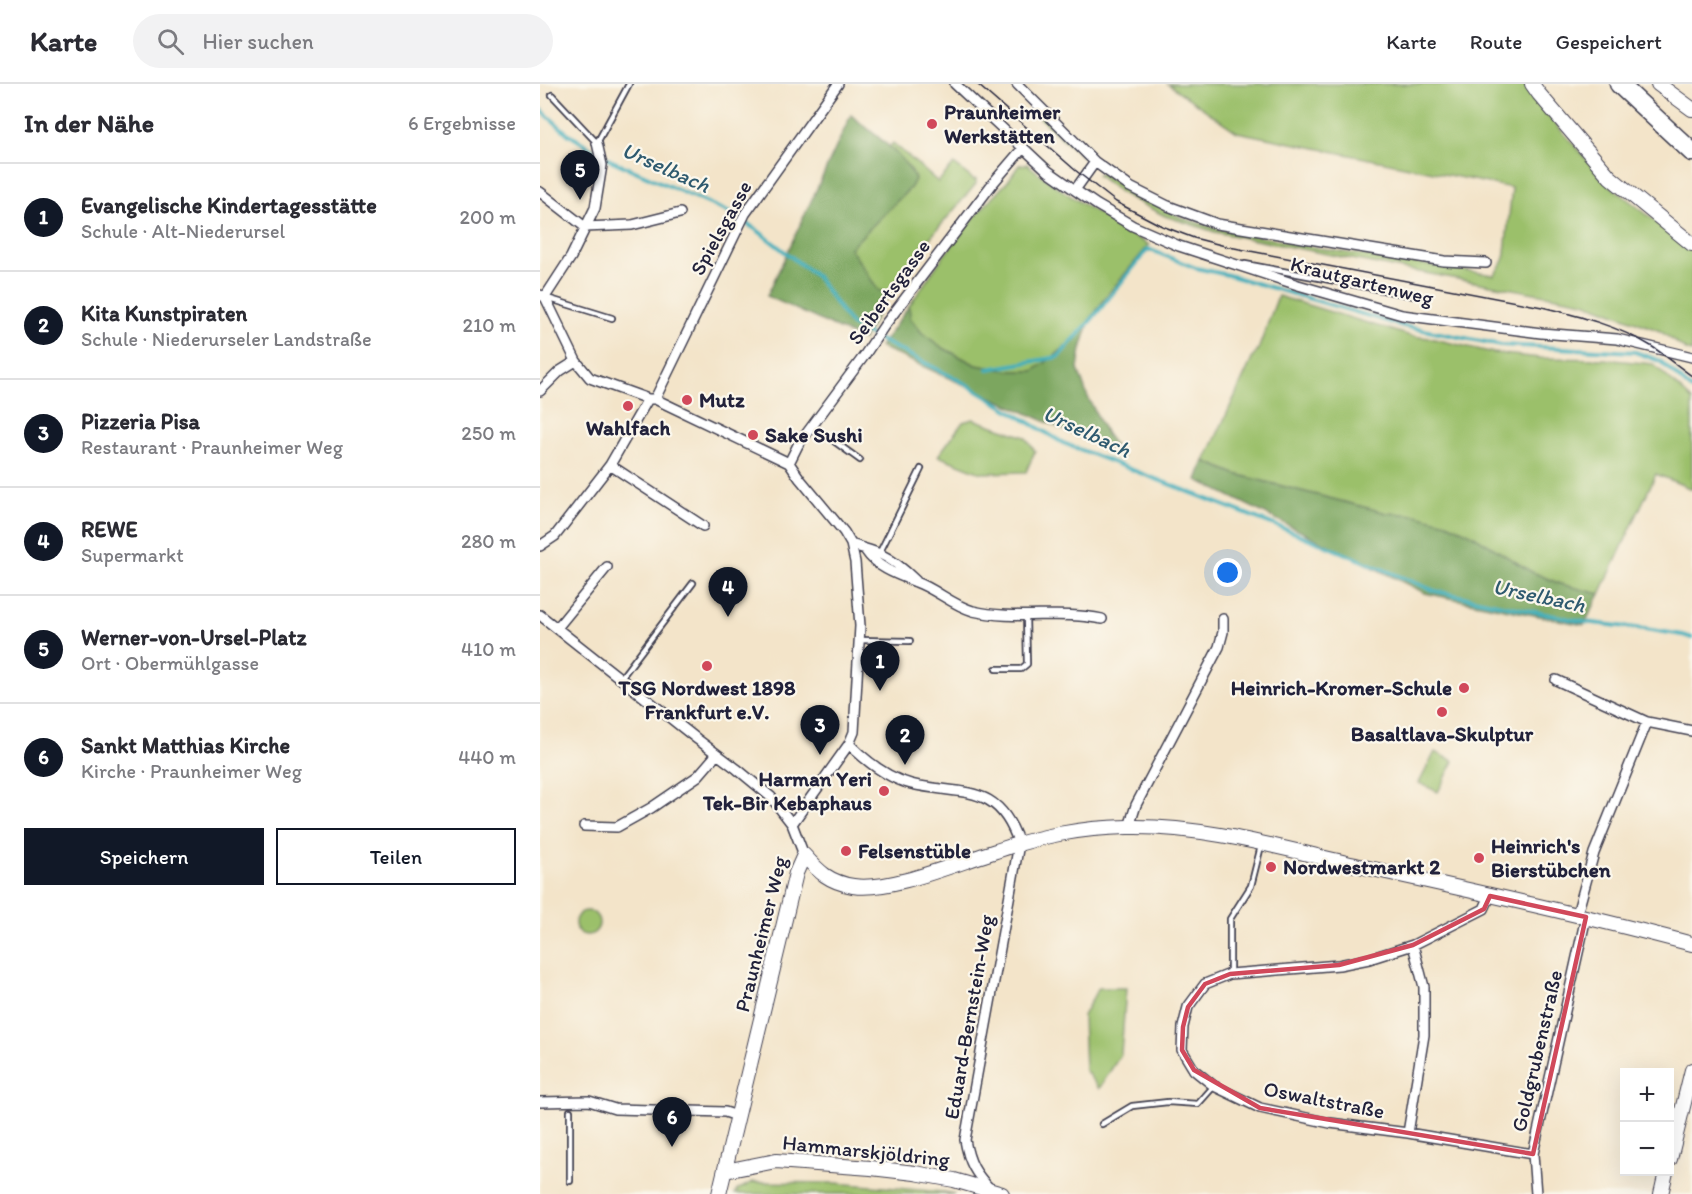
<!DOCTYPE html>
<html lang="de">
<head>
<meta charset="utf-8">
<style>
	body { margin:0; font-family:Itim,sans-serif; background:#f2f2f3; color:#2b2b33 }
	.controls { position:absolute; right:18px; bottom:18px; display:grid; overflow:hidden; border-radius:0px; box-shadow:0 6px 24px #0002 }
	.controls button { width:54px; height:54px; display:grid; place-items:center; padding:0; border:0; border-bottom:2px solid #e1e1e2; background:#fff; color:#2b2b33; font:30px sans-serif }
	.you { position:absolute; left:688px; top:489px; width:21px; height:21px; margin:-15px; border:4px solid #fff; border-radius:50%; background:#1a73e8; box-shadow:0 0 0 9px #1a73e833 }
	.badge { display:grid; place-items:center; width:39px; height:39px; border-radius:50%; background:#111827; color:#fff; font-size:20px; font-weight:700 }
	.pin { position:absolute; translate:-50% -50px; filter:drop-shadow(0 2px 3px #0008) }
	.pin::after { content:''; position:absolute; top:32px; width:21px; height:18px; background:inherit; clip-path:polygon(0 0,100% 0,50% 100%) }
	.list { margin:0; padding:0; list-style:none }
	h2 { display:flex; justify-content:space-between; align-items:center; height:78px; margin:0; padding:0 24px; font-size:26px }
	h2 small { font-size:20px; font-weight:400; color:#7c7c81 }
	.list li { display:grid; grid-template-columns:39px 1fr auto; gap:18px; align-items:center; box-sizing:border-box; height:108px; padding:0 24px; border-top:2px solid #e1e1e2 }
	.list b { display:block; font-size:22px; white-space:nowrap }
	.list p { margin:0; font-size:20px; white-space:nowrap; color:#7c7c81 }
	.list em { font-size:20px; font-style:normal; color:#7c7c81 }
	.actions { display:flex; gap:12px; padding:18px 24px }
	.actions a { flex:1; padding:14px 0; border:2px solid #111827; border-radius:0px; text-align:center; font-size:21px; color:#111827 }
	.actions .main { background:#111827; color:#fff }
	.icon { flex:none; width:33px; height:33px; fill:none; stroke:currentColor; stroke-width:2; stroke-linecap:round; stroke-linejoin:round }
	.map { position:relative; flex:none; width:1152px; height:1110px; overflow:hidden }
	header { display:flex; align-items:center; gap:36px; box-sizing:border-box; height:84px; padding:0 30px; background:#fff; border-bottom:2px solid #e1e1e2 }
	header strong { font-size:28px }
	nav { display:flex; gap:33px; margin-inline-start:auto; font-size:21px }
	.search { width:420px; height:54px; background:#f2f2f3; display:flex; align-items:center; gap:15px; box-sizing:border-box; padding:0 21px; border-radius:33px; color:#7c7c81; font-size:22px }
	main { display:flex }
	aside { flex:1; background:#fff }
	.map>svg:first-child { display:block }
	.green { fill:#9bc06b; stroke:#5e7153; stroke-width:1.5 }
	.forest { fill:#7ca65f; stroke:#4f644d; stroke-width:1.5 }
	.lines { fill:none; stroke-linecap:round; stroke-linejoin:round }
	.stream { stroke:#40afbc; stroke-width:4 }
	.lane-casing { stroke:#413f50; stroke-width:8 }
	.street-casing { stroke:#413f50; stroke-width:12 }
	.secondary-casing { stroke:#413f50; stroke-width:16 }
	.highway-casing { stroke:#413f50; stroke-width:21 }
	.lane { stroke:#fff; stroke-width:4.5 }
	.street { stroke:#fff; stroke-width:9 }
	.secondary { stroke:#fff; stroke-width:14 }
	.highway { stroke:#fff; stroke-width:18 }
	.tram { stroke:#22223b; stroke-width:1.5 }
	.marked { fill:none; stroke:#d1495b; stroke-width:4.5; stroke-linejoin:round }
	.poi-dot { fill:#d1495b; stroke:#fbf7ec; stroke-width:2 }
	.labels { text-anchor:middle; stroke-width:4.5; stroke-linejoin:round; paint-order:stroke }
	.poi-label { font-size:21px; font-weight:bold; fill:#22223b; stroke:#fbf7ec; text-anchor:start }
	.street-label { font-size:21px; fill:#22223b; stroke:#fbf7ec }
	.water-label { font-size:22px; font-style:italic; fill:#2e5a6f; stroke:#fbf7ec }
</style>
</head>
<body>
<header>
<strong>Karte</strong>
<div class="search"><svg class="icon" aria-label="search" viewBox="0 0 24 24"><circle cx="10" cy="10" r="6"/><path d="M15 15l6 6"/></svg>Hier suchen</div>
<nav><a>Karte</a><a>Route</a><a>Gespeichert</a></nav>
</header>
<main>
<aside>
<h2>In der Nähe<small>6 Ergebnisse</small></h2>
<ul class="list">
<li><span class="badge">1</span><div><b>Evangelische Kindertagesstätte</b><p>Schule · Alt-Niederursel</p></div><em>200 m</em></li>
<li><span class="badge">2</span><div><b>Kita Kunstpiraten</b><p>Schule · Niederurseler Landstraße</p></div><em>210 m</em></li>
<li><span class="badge">3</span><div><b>Pizzeria Pisa</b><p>Restaurant · Praunheimer Weg</p></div><em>250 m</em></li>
<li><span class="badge">4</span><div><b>REWE</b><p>Supermarkt</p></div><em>280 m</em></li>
<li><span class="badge">5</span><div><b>Werner-von-Ursel-Platz</b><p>Ort · Obermühlgasse</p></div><em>410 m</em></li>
<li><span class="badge">6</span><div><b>Sankt Matthias Kirche</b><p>Kirche · Praunheimer Weg</p></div><em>440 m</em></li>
</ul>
<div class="actions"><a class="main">Speichern</a><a>Teilen</a></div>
</aside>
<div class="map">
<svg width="1152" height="1110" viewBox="0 0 1152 1110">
	<rect width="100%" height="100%" fill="#fbf7ec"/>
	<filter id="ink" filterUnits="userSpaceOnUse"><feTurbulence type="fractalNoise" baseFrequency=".0167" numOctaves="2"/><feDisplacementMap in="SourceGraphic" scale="12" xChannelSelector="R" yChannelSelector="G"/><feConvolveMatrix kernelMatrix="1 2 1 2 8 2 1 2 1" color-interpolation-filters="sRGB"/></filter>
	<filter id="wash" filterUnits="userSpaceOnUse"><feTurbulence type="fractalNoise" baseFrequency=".008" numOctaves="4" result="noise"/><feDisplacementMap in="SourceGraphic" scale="24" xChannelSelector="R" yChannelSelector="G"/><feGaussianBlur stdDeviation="1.35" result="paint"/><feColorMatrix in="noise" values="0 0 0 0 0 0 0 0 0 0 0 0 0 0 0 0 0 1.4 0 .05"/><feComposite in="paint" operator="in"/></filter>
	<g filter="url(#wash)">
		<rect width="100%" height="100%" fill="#f3e4c9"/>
		<path class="green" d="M628 0H986L995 16 1067 99 1152 166V268L1146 266 1120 247 1044 218 857 184 675 148 625 132 581 109 557 91 562 89 591 107 642 134 675 144 789 166 954 191 964 177 972 104 697 48Z
			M503 30 543 71 542 72 499 34Z
			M353 59 398 98 414 80 434 96 436 95V100L390 154 349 210 338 206 310 164 371 103 375 95 371 86 349 63Z
			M487 80C525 111 567 135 609 161L568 210 539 251 512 274 493 287H470L436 281 403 264 382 249 370 234 369 222 402 174 437 130 468 97 479 81Z
			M738 212 871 252 890 254 954 269 1000 274 1064 275 1113 280 1152 316V405L1116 390 1060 510 1020 500 990 487 962 470 876 431 847 429 695 390 665 377 713 273 718 266Z
			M433 335 485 353 495 367 486 388 441 389 398 372 423 338Z
			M895 668 914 677 898 708 879 699Z
			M35 839a12 12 0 1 1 24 0a12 12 0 1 1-24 0Z
			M558 904H586L581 970 559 1005 545 986 543 932Z
			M213 1098 296 1099 403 1108 414 1110H195L197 1106Z"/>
		<path class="forest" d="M311 31C332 49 364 70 375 95L371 103 310 164 338 206 349 210 323 256 227 212Z
			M369 222 370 234 382 249 403 264 436 281 470 287H493L512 274 539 251 550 235 541 265 538 285 547 311 566 350 582 372 340 263Z
			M664 377 695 390 847 429 876 431 907 439 931 450 990 487 1020 500 1060 510 1044 541 885 509 657 396Z"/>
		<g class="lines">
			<path class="stream" d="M0 25 28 50 70 76 190 129 217 146 277 193 311 241 426 300 523 359 755 449 895 507 1044 538 1105 545 1143 551 1152 554
				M448 285 518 273 552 235 608 165 656 184 688 191 863 242 961 261 1095 268 1120 277 1152 306"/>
		</g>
	</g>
	<g filter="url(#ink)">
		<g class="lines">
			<g class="lane-casing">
				<path id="lane" d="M12 11 57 59 89 0
					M705 180 880 213
					M7 214 72 234
					M273 342 320 376
					M339 470 381 385
					M319 556 370 557
					M456 585H481L487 580 486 531
					M81 594 153 499
					M690 890V835L711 802 721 762
					M30 1027V1097
					M562 1040 592 1022 628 1018 658 1020 674 1002"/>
			</g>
			<g class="street-casing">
				<path id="street" d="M415 0 508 87 535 106 557 121 593 142 639 162 758 201 862 231 1001 249 1077 255 1152 273
					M477 0 555 78 590 103 628 122 677 140 904 177 946 179
					M535 106 555 78
					M0 108 45 143 92 141 140 129
					M0 211 5 213 36 277 50 294 108 315H115L249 379 260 395 304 448 311 460 315 478 320 542 314 648 309 660 252 740
					M5 213 31 173 55 124 62 81 57 59
					M0 307 20 287 36 277
					M115 315 205 130 298 0
					M249 379 258 361 324 272 344 242 453 99 483 64
					M70 381 163 442
					M311 460C321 464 331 466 340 470 353 476 366 487 376 497
					M0 462 15 452 70 381 108 315
					M326 467C337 484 358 491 376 498 396 505 412 521 433 527 475 537 520 526 562 535
					M0 531 157 655 197 685 231 713 252 740 264 771
					M17 544 67 483
					M1016 596 1107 638 1152 647
					M309 660C326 677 347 694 371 700 422 712 458 697 479 760L425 1056C429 1079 435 1089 451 1106
					M44 742 77 743 111 724 158 692 177 670
					M589 743 596 721 679 563 683 548V535
					M950 812 944 825 873 861 829 875 799 881 690 890 665 900 648 923 643 943 642 966 654 986 674 1002 720 1024 790 1039 868 1049 993 1070
					M1037 830 1054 769 1107 638
					M0 1018 49 1017 75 1025 185 1028 197 1032
					M868 1049 884 951V903L873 861
					M996 1110 993 1070 1046 833"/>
			</g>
			<g class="secondary-casing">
				<path id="secondary" d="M992 0 999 10 1070 93 1152 160
					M1118 0 1152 25
					M1130 1075 1152 986
					M185 1087 236 1077 331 1084 375 1089 414 1096 462 1110
					M179 1110 256 789 264 771C279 788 289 798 313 802 351 808 419 778 456 767 501 752 539 744 587 743 666 741 747 766 824 783 933 807 1043 831 1152 860
					M1121 1110 1126 1088"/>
			</g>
			<g class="highway-casing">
				<path id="highway" d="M1079 0 1152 68"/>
			</g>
			<use href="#lane" class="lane"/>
			<use href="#street" class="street"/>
			<use href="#secondary" class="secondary"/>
			<use href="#highway" class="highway"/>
			<path class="tram" d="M437 0 535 86 576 118 622 142 654 154 689 163 1002 223C1039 232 1078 242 1111 262 1125 271 1138 282 1152 292"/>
		</g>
	</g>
	<path class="marked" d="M950 812 1046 833 993 1070 720 1024 654 986 642 966 643 943 648 923 665 900 690 890 799 881 873 861 944 825Z"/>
	<g class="poi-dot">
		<circle cx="392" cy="40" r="6"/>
		<circle cx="147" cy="316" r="6"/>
		<circle cx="88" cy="322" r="6"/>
		<circle cx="213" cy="351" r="6"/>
		<circle cx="167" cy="582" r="6"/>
		<circle cx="924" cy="604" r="6"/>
		<circle cx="902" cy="628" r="6"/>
		<circle cx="344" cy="707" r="6"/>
		<circle cx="306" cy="767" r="6"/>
		<circle cx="939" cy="774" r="6"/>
		<circle cx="731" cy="783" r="6"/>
	</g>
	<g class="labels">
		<g class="poi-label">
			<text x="404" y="35">Praunheimer<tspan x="404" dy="24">Werkstätten</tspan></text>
			<text x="159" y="323">Mutz</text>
			<text x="88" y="351" text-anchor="middle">Wahlfach</text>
			<text x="225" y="358">Sake Sushi</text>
			<text x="167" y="611" text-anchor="middle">TSG Nordwest 1898<tspan x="167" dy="24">Frankfurt e.V.</tspan></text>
			<text x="912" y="611" text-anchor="end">Heinrich-Kromer-Schule</text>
			<text x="902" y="657" text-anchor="middle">Basaltlava-Skulptur</text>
			<text x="332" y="702" text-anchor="end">Harman Yeri<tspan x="332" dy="24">Tek-Bir Kebaphaus</tspan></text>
			<text x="951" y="769">Heinrich's<tspan x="951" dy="24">Bierstübchen</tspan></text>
			<text x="318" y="774">Felsenstüble</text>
			<text x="743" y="790">Nordwestmarkt 2</text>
		</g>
		<g class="street-label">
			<text transform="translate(181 144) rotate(-61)" y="7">Spielsgasse</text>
			<text transform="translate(822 197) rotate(14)" y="7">Krautgartenweg</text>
			<text transform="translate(349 208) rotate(-54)" y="7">Seibertsgasse</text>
			<text transform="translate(221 850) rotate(-76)" y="7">Praunheimer Weg</text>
			<text transform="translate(429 933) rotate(-80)" y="7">Eduard-Bernstein-Weg</text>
			<text transform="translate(997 967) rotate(-77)" y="7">Goldgrubenstraße</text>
			<text transform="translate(784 1016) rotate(11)" y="7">Oswaltstraße</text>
			<text transform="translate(326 1067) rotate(6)" y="7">Hammarskjöldring</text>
		</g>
		<g class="water-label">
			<text transform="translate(126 83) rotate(24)" y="8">Urselbach</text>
			<text transform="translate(547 347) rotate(25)" y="8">Urselbach</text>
			<text transform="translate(999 511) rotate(12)" y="8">Urselbach</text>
		</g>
	</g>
</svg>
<div class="controls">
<button>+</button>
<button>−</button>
</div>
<div class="you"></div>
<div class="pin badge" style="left:340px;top:607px">1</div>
<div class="pin badge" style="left:365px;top:681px">2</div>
<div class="pin badge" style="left:280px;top:671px">3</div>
<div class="pin badge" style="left:188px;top:533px">4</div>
<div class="pin badge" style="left:40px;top:116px">5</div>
<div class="pin badge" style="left:132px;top:1063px">6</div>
</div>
</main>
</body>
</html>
